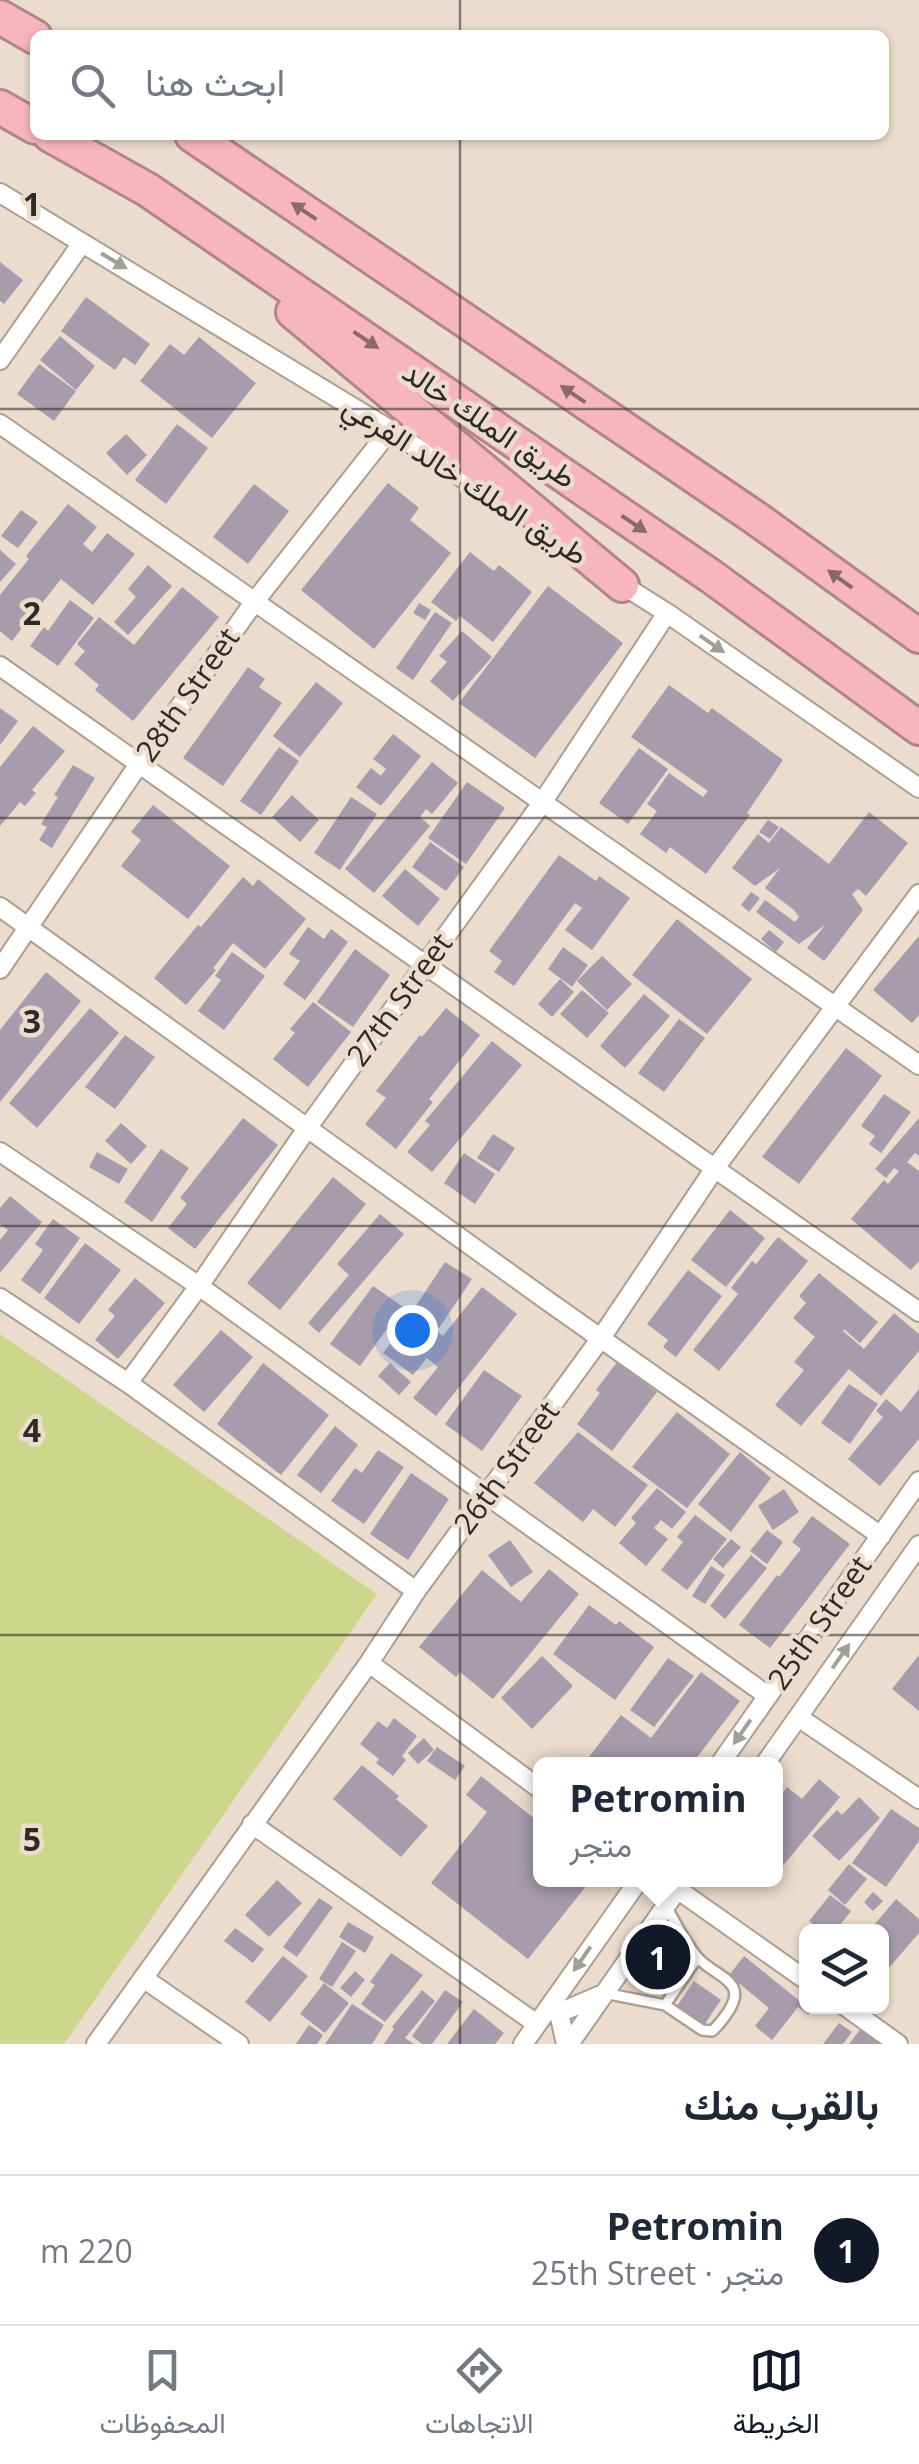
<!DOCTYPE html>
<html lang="ar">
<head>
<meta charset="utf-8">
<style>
	body { margin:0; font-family:"Open Sans",Vazirmatn,sans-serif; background:#f6f6f7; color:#1f2937; direction:rtl }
	.controls { position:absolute; right:30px; bottom:30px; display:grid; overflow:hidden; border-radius:15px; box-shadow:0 2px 8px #0004 }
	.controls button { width:90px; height:90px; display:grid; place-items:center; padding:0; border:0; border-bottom:2px solid #e0e1e3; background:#fff; color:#1f2937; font:50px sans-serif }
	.you { position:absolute; left:412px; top:1330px; width:35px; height:35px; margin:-25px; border:8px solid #fff; border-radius:50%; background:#1a73e8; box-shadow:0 0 0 15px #1a73e833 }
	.badge { display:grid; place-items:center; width:65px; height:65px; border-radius:50%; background:#111827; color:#fff; font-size:32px; font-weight:700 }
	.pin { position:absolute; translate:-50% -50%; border:5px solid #fff; box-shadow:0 2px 10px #0006 }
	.popup { position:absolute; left:533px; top:1757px; width:250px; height:130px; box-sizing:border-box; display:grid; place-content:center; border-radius:15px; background:#fff; filter:drop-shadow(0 2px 8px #0005); font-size:32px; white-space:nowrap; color:#747a83 }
	.popup b { font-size:38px; color:#1f2937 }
	.popup::after { content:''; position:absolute; left:50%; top:100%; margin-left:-20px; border:20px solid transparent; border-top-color:#fff }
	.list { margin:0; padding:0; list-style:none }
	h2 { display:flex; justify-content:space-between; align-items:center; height:130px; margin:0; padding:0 40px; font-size:42px }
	h2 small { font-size:32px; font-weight:400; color:#747a83 }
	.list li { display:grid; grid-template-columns:65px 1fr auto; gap:30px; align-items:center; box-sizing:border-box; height:150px; padding:0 40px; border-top:2px solid #e0e1e3 }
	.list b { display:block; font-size:38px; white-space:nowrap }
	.list p { margin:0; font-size:32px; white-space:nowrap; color:#747a83 }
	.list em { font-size:32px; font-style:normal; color:#747a83 }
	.icon { flex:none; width:55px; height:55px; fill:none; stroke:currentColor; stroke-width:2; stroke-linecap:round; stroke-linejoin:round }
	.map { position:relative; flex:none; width:919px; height:2044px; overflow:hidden; direction:ltr }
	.search { position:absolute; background:#fff; box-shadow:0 2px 8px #0004; left:30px; right:30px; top:30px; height:110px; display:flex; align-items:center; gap:25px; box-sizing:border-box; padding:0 35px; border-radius:15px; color:#747a83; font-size:38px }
	.sheet { height:280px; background:#fff }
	nav { display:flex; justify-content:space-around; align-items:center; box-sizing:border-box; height:140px; border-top:2px solid #e0e1e3; background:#fff; font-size:28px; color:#747a83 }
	nav a { display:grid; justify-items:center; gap:5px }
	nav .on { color:#111827 }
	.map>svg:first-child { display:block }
	.green { fill:#ccd78c }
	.building { fill:#a69cac }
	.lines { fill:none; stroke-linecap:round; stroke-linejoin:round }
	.lane-casing { stroke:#ac9e91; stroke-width:14 }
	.street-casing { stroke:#ac9e91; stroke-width:22 }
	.highway-casing { stroke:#b18588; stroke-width:38 }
	.lane { stroke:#fff; stroke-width:9 }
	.street { stroke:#fff; stroke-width:18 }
	.highway { stroke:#f7b6be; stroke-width:32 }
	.oneway { fill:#896969 }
	.oneway2 { fill:#a19f9c }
	.grid { fill:none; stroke:#2f2a24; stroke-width:2.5; stroke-opacity:0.55 }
	.labels { text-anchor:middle; stroke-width:9; stroke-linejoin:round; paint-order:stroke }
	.street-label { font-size:30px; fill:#2f2a24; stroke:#ebdccd }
	.grid-label { font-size:32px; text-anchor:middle; font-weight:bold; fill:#2f2a24; stroke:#ebdccd; stroke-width:9; stroke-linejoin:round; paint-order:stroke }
</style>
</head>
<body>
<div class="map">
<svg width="919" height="2044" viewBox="0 0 919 2044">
	<rect width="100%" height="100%" fill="#ebdccd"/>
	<path class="green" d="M0 1334 377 1594 64 2044H0Z"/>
	<path class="building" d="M0 262 23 280 4 304 0 301Z
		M86 297 150 344 135 365 124 357 115 370 61 331Z
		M60 336 95 366 76 390 40 360Z
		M199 337 256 383 212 438 140 381 170 344 184 355Z
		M39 364 76 391 54 421 17 394Z
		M177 424 208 448 166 504 135 480Z
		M126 434 147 455 127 475 106 453Z
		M388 483 419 508 410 520 451 553 374 649 301 590Z
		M254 484 289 511 248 564 213 537Z
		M68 504 97 527 83 544 92 552 107 533 135 554 93 605 61 579 12 641 0 631V595L29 559 26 556Z
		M21 510 38 522 18 548 1 536Z
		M0 550 16 564 0 582Z
		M470 552 494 571 499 565 532 592 493 642 460 616 456 621 431 602Z
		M148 565 172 586 128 635 114 622 136 597 128 589Z
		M548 586 623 643 535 758 459 703Z
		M182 587 219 617 133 721 95 690 99 685 74 664 85 651 77 644 99 617 134 645Z
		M70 600 94 618 58 666 30 646 44 627 48 631Z
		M419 603 431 610 425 620 413 613Z
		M435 612 452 623 413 680 396 668Z
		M462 631 492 657 453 701 430 681 447 662 439 656Z
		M248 667 265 679 259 687 282 703 223 786 183 758Z
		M316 682 343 703 300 757 273 736Z
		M669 685 708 713 712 708 783 760 747 813 750 815 706 874 670 847 666 853 640 834 657 811 647 804 669 773 703 797 708 791 631 737Z
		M0 708 18 721 0 745Z
		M33 726 65 751 32 790 36 793 25 806 20 802 0 826V767Z
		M393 734 421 756 381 806 356 787 371 768 381 776 386 769 373 759Z
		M279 747 299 761 261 815 240 801Z
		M639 748 668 769 628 824 599 803Z
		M432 762 458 783 432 814 426 809 420 817 430 826 374 893 345 869Z
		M73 765 95 778 52 848 39 840 47 827 41 824 58 797 54 795Z
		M467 782 505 808 466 864 428 838Z
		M292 795 319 820 300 842 272 817Z
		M351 797 377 814 340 870 314 853Z
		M153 805 230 866 188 919 121 866 141 840 131 832Z
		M869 812 908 843 866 896 858 889 852 894 863 910 824 961 807 948 825 925 799 944 756 912 765 900 795 922 799 917 794 910 765 888 780 868 755 886 732 868 758 834 769 843 781 827 829 864Z
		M768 820 779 827 770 839 759 832Z
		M430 842 464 867 446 891 412 867Z
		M559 855 596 881 599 876 630 898 592 950 565 930 582 908 575 903 514 986 494 972 502 961 489 951Z
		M405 869 440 899 418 926 382 896Z
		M243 877 253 886 258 879 306 919 265 969 233 943 213 968 216 970 186 1005 154 978 198 925 201 927Z
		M751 892 760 898 749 912 741 905Z
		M677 919 752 979 707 1034 632 975Z
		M308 927 324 939 331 929 348 942 305 1000 283 984 300 961 289 954Z
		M769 930 784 942 776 952 761 939Z
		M919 936V1015L912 1023 873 990Z
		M563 947 588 965 572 987 548 969Z
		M355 949 390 975 353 1027 317 1002Z
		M232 952 265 976 224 1030 198 1011 221 980 215 976Z
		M602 956 632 984 607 1010 577 981Z
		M46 972 81 1001 0 1102V1030Z
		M560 979 574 992 552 1017 538 1004Z
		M582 990 609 1013 587 1038 560 1014Z
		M644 994 670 1016 625 1068 600 1046Z
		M313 1002 351 1032 308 1087 273 1059 295 1033 290 1029Z
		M90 1008 119 1033 37 1128 9 1103Z
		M446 1008 480 1035 429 1099 433 1102 396 1149 365 1124 386 1098 376 1091 420 1035 422 1037Z
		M679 1019 705 1038 664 1092 638 1073Z
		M125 1035 155 1057 115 1109 85 1087Z
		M492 1041 522 1065 432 1172 407 1152 430 1125 425 1121Z
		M846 1048 882 1076 799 1184 762 1157Z
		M884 1094 911 1112 881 1153 869 1144 875 1136 861 1126Z
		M243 1118 278 1145 195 1249 168 1228 187 1204 180 1198Z
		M919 1118V1156L915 1153 907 1162 919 1171V1261L911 1270 851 1219 884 1180 888 1184 899 1171 894 1168 886 1178 875 1169Z
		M121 1123 147 1146 131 1164 105 1141Z
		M493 1134 515 1148 499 1172 477 1158Z
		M161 1149 189 1168 152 1222 124 1202Z
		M97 1152 128 1169 119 1184 89 1167Z
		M464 1153 495 1174 475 1204 444 1183Z
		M333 1177 366 1204 280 1310 247 1283Z
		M10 1196 42 1222 0 1273V1240L8 1230 0 1224V1208Z
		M730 1210 765 1238 726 1287 691 1260Z
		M380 1214 404 1234 319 1333 308 1323 349 1275 337 1264Z
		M53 1219 80 1238 40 1294 21 1280 43 1250 35 1244Z
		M778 1237 808 1261 719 1371 693 1350 738 1294 731 1288 752 1261 756 1264Z
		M85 1243 121 1270 79 1324 44 1298Z
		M445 1262 472 1279 439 1328 413 1310Z
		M688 1270 722 1296 676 1357 663 1347 668 1340 647 1324Z
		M819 1273 878 1322 860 1343 844 1329 843 1331 864 1349 894 1313 919 1334V1351L881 1396 849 1369 801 1426 775 1405 804 1370 794 1362 815 1337 793 1318 806 1303 799 1296Z
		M135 1278 165 1303 118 1359 95 1340 115 1316 108 1310Z
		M373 1286 403 1307 360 1366 330 1344Z
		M482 1287 517 1314 436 1416 413 1398 438 1367 427 1358 413 1375 383 1353 410 1318 435 1337 438 1332 443 1336Z
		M221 1330 253 1357 204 1412 173 1385Z
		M617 1362 657 1392 612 1451 577 1424 600 1393 596 1390Z
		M263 1363 329 1415 281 1475 217 1424Z
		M390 1363 411 1382 399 1395 378 1376Z
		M484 1370 522 1396 482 1451 445 1424Z
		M849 1384 878 1404 850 1444 821 1423Z
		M919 1389V1439L880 1486 848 1459 883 1417 876 1411 886 1399 901 1412Z
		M677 1412 730 1454 687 1508 632 1467Z
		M335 1426 358 1445 321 1493 297 1475Z
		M578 1432 648 1485 615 1527 593 1509 583 1522 534 1483Z
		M378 1450 404 1467 364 1524 331 1501 355 1468 362 1473Z
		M740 1452 771 1478 731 1532 698 1504Z
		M411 1473 449 1499 408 1560 370 1534Z
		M657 1488 686 1512 672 1529 661 1520 654 1528 668 1539 646 1566 619 1543 636 1523 631 1518Z
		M784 1489 799 1512 773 1530 758 1506Z
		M695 1515 727 1539 687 1590 661 1570 683 1542 677 1537Z
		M812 1516 850 1544 770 1648 739 1625 777 1575 779 1577 801 1549 792 1542Z
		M767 1530 783 1542 767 1564 750 1551Z
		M731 1539 741 1547 723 1568 713 1559Z
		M510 1540 533 1572 511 1587 488 1555Z
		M751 1555 767 1568 725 1619 710 1606Z
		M711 1566 725 1575 705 1604 692 1596Z
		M549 1569 579 1594 493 1699 460 1672 456 1677 419 1647 482 1570 521 1602Z
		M589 1605 616 1625 619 1621 654 1647 615 1700 553 1654Z
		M919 1655V1711L892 1689Z
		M542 1656 573 1686 532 1729 501 1698Z
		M668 1658 694 1676 654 1727 630 1710Z
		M701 1672 740 1701 692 1764H589L585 1762 621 1715 651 1738Z
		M394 1718 417 1736 402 1756 406 1760 393 1776 376 1763 379 1759 360 1744 378 1721 387 1728Z
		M424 1738 434 1750 418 1764 408 1753Z
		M437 1747 465 1766 455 1780 427 1761Z
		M362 1765 399 1796 396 1799 428 1826 401 1857 333 1799Z
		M481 1776 540 1823V1880H591L528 1959 431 1883 487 1812 466 1795Z
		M819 1779 840 1797 776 1874V1801L787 1787 802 1799Z
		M859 1797 880 1818 839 1861 812 1836 837 1810 842 1815Z
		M891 1809 919 1828V1841L886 1887 852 1863Z
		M849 1864 867 1879 845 1905 828 1890Z
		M277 1880 302 1903 269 1937 245 1915Z
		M873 1892 883 1901 873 1911 864 1902Z
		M830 1895 851 1911 840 1925 848 1932H823L809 1921Z
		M319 1898 333 1907 297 1957 283 1947Z
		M896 1899 919 1919V1933L882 1976V1932H868Z
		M348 1922 374 1937 365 1953 339 1937Z
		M235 1928 264 1949 253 1963 224 1941Z
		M342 1942 356 1951 332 1987 319 1979Z
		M391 1953 423 1975 385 2022 361 2004 375 1985 370 1982Z
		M283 1956 308 1976 270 2022 245 2002Z
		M744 1956 812 2011 808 2015 798 2007 772 2040 755 2026 769 2008 729 1975Z
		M355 1971 365 1980 351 1997 340 1988Z
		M694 1981 721 2000 702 2028 675 2009Z
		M324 1983 349 2003 325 2033 300 2014Z
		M422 1990 435 2001 405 2038 414 2044H384L394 2029 392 2027Z
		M445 1990 463 2002 432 2044H422L412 2036Z
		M352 2004 384 2025 372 2044H325Z
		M474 2009 504 2033 495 2044H447Z
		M839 2023 852 2032 843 2044H823Z
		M309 2025 323 2035 317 2044H296Z
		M863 2026 887 2044H849Z"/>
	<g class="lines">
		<g class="lane-casing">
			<path id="lane" d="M604 1993 665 2005 702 2030 712 2031C719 2025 723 2019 728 2012 748 1982 719 1978 700 1960 686 1946 676 1923 666 1906
				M665 2005 697 1958"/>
		</g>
		<g class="street-casing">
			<path id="street" d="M0 193 390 430 505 506
				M0 360 82 243
				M0 424 919 1065
				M618 582 667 613 919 788
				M0 666 919 1312
				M0 907 552 1304 881 1536
				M0 969 139 764 255 601 390 430
				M0 1152 199 1286 488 1496 768 1696
				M0 1298 128 1383 416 1591
				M128 1383 199 1286 308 1127 542 803 667 613
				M369 1663 540 1789
				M798 1717 919 1799
				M720 1764 919 1481
				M765 1764 919 1545
				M252 1824 537 2024
				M677 1889 806 1980
				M143 1978 239 2044
				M845 2006 898 2044
				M96 2044 369 1663 416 1591 601 1338 715 1168 919 894
				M523 2044 639 1880
				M566 2044 559 2013 603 1994
				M569 2044 684 1880"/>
		</g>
		<g class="highway-casing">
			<path id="highway" d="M0 17 35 37
				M0 107 35 127
				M50 135 148 190 712 577 919 728
				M192 135 757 519 919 636
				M293 312 622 585"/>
		</g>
		<use href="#lane" class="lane"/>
		<use href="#street" class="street"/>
		<use href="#highway" class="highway"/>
	</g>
	<defs><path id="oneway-solid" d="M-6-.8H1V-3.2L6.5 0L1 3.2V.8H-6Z" transform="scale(2.5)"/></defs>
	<g class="oneway">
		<use href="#oneway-solid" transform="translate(304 211) rotate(-146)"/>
		<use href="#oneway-solid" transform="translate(366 340) rotate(34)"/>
		<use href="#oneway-solid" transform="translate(573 394) rotate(-146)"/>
		<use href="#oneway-solid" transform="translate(634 524) rotate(34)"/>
		<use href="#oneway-solid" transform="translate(840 579) rotate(-144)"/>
	</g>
	<g class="oneway2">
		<use href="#oneway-solid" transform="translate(114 261) rotate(31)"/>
		<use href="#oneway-solid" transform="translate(712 644) rotate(35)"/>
		<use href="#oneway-solid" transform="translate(841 1656) rotate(-55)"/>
		<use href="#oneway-solid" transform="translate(742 1732) rotate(125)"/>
		<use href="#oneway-solid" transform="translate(582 1959) rotate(125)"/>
	</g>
	<path class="grid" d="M460 0V35M460 135V2044M0 409H919M0 818H919M0 1226H919M0 1635H919"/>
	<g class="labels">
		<g class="street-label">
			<text transform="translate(489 425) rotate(34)" y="10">طريق الملك خالد</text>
			<text transform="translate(465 481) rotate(33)" y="10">طريق الملك خالد الفرعي</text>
			<text transform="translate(188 695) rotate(-55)" y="10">28th Street</text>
			<text transform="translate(400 1000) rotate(-54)" y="10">27th Street</text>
			<text transform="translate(507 1468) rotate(-54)" y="10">26th Street</text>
			<text transform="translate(820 1623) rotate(-55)" y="10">25th Street</text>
		</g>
	</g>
	<g class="grid-label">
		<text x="32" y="216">1</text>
		<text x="32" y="625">2</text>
		<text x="32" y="1033">3</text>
		<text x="32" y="1442">4</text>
		<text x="32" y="1851">5</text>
	</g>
</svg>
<div class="controls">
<button><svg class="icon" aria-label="layers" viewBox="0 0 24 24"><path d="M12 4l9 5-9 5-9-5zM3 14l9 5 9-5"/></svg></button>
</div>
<div class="you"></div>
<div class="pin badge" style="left:658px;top:1957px">1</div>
<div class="popup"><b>Petromin</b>متجر</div>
<div class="search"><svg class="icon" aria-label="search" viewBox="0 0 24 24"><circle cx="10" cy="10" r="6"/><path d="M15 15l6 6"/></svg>ابحث هنا</div>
</div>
<section class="sheet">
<h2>بالقرب منك<small></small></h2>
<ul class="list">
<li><span class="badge">1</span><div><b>Petromin</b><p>متجر · 25th Street</p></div><em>220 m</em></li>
</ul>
</section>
<nav>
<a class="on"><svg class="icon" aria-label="map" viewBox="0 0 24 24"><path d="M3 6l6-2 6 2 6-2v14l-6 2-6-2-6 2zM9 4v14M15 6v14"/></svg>الخريطة</a>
<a><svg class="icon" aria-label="directions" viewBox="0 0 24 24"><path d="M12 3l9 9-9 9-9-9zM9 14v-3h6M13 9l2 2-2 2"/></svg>الاتجاهات</a>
<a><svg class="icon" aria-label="saved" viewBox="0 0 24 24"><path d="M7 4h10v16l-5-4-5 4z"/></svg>المحفوظات</a>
</nav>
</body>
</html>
